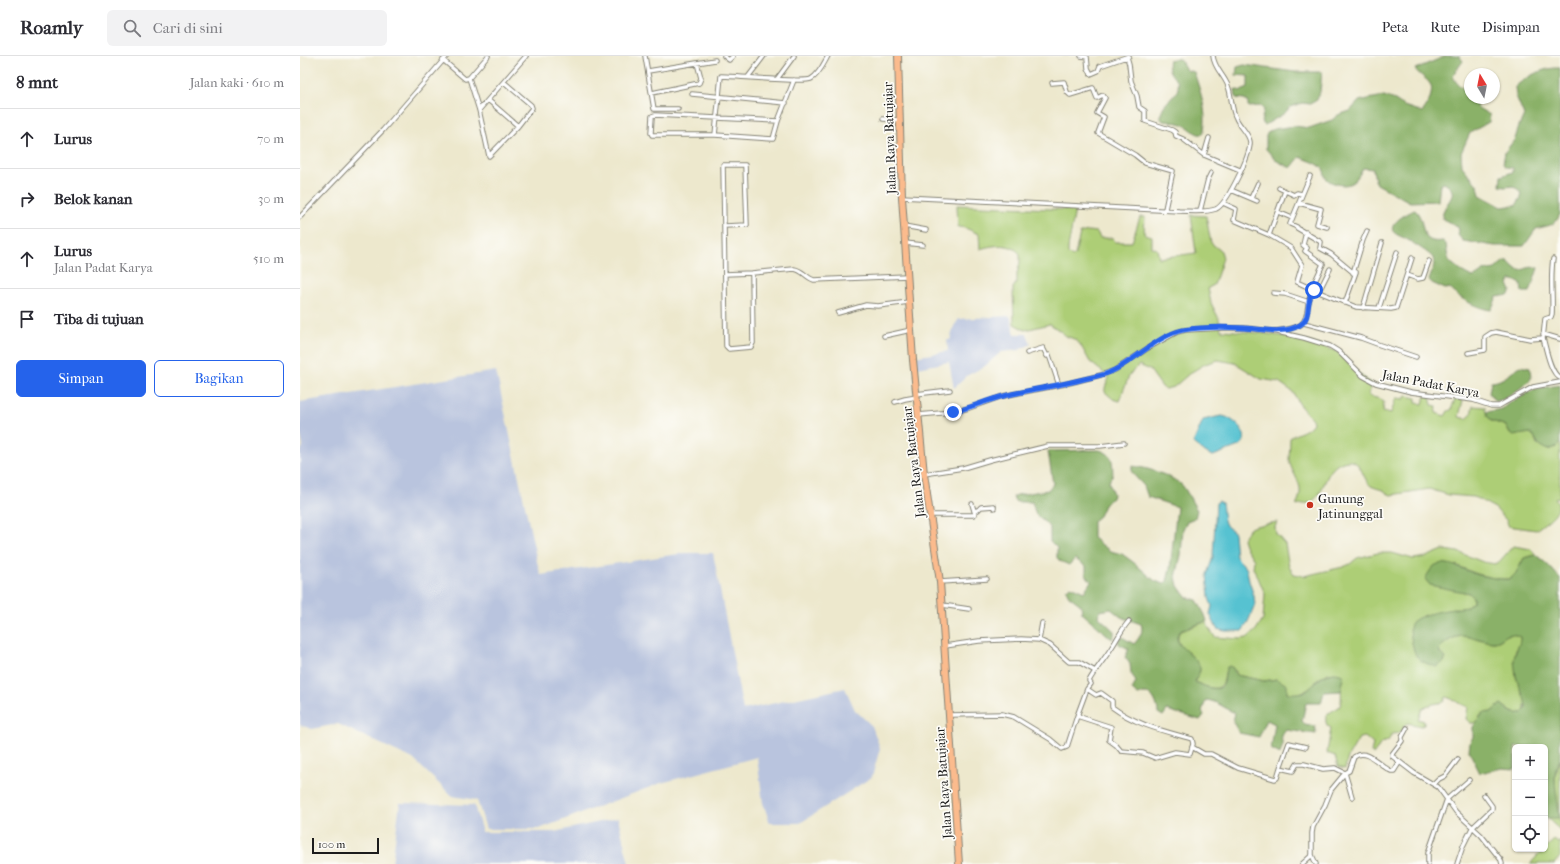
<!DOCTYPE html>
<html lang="id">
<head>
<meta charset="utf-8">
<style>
	body { margin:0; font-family:"IM FELL French Canon",serif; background:#f2f2f3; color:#2b2b33 }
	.controls { position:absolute; right:12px; bottom:12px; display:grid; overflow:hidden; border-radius:6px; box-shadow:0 1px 3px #0004 }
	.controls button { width:36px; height:36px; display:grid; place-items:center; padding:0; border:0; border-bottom:1px solid #e1e1e2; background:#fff; color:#2b2b33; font:20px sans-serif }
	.compass { position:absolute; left:1164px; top:12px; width:36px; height:36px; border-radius:50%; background:#fff; box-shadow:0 1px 3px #0004; rotate:350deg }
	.scale { position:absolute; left:12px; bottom:10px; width:67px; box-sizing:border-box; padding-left:4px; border:2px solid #1c1c1c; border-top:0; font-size:11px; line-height:14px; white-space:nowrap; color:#1c1c1c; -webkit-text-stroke:3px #fdfcf7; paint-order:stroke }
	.stop { position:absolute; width:12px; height:12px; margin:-9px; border:3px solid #2563eb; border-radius:50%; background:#fff }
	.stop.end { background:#2563eb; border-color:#fff; box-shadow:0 1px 4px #0008 }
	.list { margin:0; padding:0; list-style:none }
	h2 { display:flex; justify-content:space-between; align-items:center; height:52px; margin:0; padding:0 16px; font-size:17px }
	h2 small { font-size:13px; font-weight:400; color:#7c7c81 }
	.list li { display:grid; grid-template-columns:26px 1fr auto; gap:12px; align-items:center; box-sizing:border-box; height:60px; padding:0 16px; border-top:1px solid #e1e1e2 }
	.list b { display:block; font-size:15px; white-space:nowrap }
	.list p { margin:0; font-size:13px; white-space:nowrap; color:#7c7c81 }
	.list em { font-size:13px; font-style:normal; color:#7c7c81 }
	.actions { display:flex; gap:8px; padding:12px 16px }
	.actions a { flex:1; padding:9px 0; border:1px solid #2563eb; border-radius:6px; text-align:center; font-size:14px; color:#2563eb }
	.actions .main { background:#2563eb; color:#fff }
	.icon { flex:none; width:22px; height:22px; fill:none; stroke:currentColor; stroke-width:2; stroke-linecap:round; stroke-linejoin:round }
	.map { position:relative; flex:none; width:1260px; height:808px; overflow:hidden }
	header { display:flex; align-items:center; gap:24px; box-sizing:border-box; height:56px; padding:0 20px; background:#fff; border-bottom:1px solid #e1e1e2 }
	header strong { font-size:19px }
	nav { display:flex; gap:22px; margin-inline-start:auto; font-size:14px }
	.search { width:280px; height:36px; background:#f2f2f3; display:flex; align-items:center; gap:10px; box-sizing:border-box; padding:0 14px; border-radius:6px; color:#7c7c81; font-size:15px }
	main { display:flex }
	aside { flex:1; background:#fff }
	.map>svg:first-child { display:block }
	.industrial { fill:#b9c4de }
	.green { fill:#adce76; stroke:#647549 }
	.forest { fill:#8ab167; stroke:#536642 }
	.water { fill:#57c2d1; stroke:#3a6f76 }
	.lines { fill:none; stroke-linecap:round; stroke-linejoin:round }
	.street-casing { stroke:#848274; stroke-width:5.5 }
	.highway-casing { stroke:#848274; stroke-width:8 }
	.street { stroke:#fff; stroke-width:3.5 }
	.highway { stroke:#fbbb8d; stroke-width:6 }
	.route { stroke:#2563eb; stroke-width:5 }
	.poi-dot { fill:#c8321e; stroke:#fdfcf7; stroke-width:1.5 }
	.labels { text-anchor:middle; stroke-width:3.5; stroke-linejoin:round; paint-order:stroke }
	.street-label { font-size:13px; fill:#1c1c1c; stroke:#fdfcf7 }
	.poi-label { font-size:13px; fill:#1c1c1c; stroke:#fdfcf7; text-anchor:start }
</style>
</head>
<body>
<header>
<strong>Roamly</strong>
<div class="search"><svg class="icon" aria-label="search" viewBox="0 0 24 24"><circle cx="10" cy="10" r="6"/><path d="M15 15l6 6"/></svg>Cari di sini</div>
<nav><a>Peta</a><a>Rute</a><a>Disimpan</a></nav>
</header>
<main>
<aside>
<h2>8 mnt<small>Jalan kaki · 610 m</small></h2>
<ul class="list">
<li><svg class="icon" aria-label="ahead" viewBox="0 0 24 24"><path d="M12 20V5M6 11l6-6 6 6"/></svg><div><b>Lurus</b></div><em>70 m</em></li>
<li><svg class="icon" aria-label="right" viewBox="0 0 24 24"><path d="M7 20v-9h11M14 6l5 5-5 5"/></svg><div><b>Belok kanan</b></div><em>30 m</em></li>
<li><svg class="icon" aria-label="ahead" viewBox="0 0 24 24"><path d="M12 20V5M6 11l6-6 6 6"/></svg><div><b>Lurus</b><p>Jalan Padat Karya</p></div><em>510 m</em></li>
<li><svg class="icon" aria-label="arrive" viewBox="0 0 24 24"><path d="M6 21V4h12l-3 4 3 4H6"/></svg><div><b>Tiba di tujuan</b></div></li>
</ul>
<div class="actions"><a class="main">Simpan</a><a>Bagikan</a></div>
</aside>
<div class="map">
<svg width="1260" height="808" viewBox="0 0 1260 808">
	<rect width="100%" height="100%" fill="#fdfcf7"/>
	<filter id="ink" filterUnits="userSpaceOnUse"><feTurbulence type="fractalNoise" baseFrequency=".025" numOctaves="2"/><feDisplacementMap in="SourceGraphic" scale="8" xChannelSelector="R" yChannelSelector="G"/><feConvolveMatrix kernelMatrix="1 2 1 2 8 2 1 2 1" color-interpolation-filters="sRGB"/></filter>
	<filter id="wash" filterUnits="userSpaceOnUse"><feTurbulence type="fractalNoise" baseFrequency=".012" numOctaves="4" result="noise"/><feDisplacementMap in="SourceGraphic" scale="16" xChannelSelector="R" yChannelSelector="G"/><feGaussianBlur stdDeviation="0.9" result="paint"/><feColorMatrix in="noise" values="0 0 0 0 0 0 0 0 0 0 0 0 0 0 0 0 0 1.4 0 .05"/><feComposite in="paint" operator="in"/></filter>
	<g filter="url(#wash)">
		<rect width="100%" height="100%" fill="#ede8cd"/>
		<path class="industrial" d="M710 260 715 278H727L731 288 719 294 701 296 685 310 668 319 654 332 649 306 617 312 615 301 648 295 647 284H650L654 270 659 263Z
			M196 315 238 510 241 519 385 497H413L443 654 545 632 555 654 572 670 580 692 572 721 500 767H470L463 747 457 701 361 727 239 773H186L177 744 152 740 113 703 38 668 12 673 0 669V397L3 390 0 375V346Z
			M100 747 174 749 182 776H254L318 762 329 808H92Z"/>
		<path class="green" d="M657 149 775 154 768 192V197L772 201 775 199 780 177 788 175 797 176 800 182H813L815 186H832L840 161H845L844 178 852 180V191L857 193 859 202 896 197 891 159 906 160 911 187 921 195 923 202 914 229 908 232 911 247 919 263 921 274 961 277 997 282 1036 295 1062 320 1071 327 1069 340 1080 343 1084 346 1083 355 1091 357 1096 342 1104 343 1106 340 1116 342V347L1123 348 1125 339 1130 340 1132 349 1137 350 1136 357 1145 360 1148 355 1151 354 1155 343 1163 344 1159 361 1167 363 1171 358 1173 350 1185 351C1187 366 1193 365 1206 370L1210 378 1230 377 1234 380 1237 388 1248 394 1256 391 1260 387V441L1255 442C1257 445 1259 448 1258 452 1255 461 1243 468 1236 474L1208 470 1207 465 1195 452 1174 441 1149 439 1129 433 1091 439C1088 438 1086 436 1083 434 1079 433 1075 432 1071 430 1062 423 1062 403 1047 405 1023 409 1027 437 1011 446 1008 448 1000 448 996 449 1007 429 993 422 989 404 989 402 990 387 990 382 999 375 1006 377 1013 367L1012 363 1001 351 993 336 979 326 961 323 935 307 918 304 905 308 890 317 874 331 865 333 862 331 850 314 839 309 830 318 819 345 813 343 805 336C804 330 808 326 809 321L790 306 780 288 774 283 766 280 760 275 750 268 725 274 714 268 713 232 717 226V218L720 206V198C711 186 693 189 680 193L679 178C671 175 666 171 658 171Z
			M977 466 975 471 976 478 985 488 989 511 994 518 1004 520 1043 511 1050 508 1057 502 1078 497H1092L1113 503 1126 501 1143 494 1158 496 1183 506 1195 508 1199 506 1213 490 1231 493 1236 499 1224 502 1216 517 1210 523C1192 524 1172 517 1156 509L1152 533 1169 537 1173 541V546L1167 551 1121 561 1140 597 1139 593C1152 579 1161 578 1179 583 1184 584 1189 586 1194 586 1205 585 1205 573 1220 581L1221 585 1215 596 1216 621 1226 645 1224 656C1213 660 1210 654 1201 648L1191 656 1180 660 1177 667H1170L1166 663 1168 651C1160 648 1154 643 1146 641L1144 646 1133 648 1122 653 1118 663 1124 665V669L1121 670 1107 667 1099 677 1092 678 1088 685 1081 687 1074 698 1071 696 1073 688 1065 681 1059 682 1048 701 1045 713 1038 711 1035 700 1027 697 1031 672 1027 669C1022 657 1033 656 1040 650 1043 641 1039 632 1044 624L1028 617 1017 624 1009 633 1005 635 996 638 987 637 977 623 964 625 936 619V615L925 616C924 640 909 632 894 626L900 615C898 611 897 606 894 603 887 593 874 591 879 576L907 565 908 571 915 581 939 583 947 582 956 574 963 563 965 538 957 519 953 512 954 504 946 492 943 483 948 473 955 470Z
			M1260 704V774L1247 762 1258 761C1260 754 1257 746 1256 739 1254 731 1255 709 1260 704Z
			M1254 784 1258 787 1260 785V801L1254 808H1230L1240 797Z"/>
		<path class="forest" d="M1146 0H1159L1163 5 1153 19C1155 29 1164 32 1170 38V42H1173L1178 52 1190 59 1189 66 1170 77 1161 97 1162 110 1178 130 1180 139 1202 151 1216 149 1221 142 1220 135 1213 130 1205 131 1200 130 1201 120 1213 116V112L1206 111 1203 108 1205 96 1215 83 1219 70 1224 59 1216 40 1215 31C1227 20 1244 11 1260 12V158C1255 171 1248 169 1236 173L1224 190H1195L1163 185 1158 179 1159 175 1158 171 1143 163C1139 148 1165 139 1144 127L1140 129 1138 145 1110 146 1077 128 1075 124 1073 113 1063 112C1057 123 1052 132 1037 128 1033 127 1028 125 1026 122 1024 118 1025 113 1020 110 1015 106 1007 104 1000 101L991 112 977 105 966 93V80L968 76 974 73 995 70 1009 72 1032 64 1038 59 1050 55 1059 45 1063 44 1084 40 1095 44 1104 50 1122 56C1126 52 1128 47 1130 42 1136 24 1123 24 1115 13Z
			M874 3H880L886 14 894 16C900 35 909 58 903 78 896 80 892 73 886 70 879 66 870 66 863 65L860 62C861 58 862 53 864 50 870 42 880 38 878 26 872 20 866 13 869 4Z
			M944 9 995 16H1022L1020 36 1017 44 1010 48 1002 47 990 51 985 57 965 69 961 66 964 54 962 50 950 51 948 50V45L944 43 936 42 935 33 941 35 948 32V20L936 19 937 11Z
			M1115 154C1128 166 1116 189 1143 185L1146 188 1148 204 1161 215 1172 221 1176 220 1183 215 1195 213 1204 205H1208C1223 223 1222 208 1238 212L1230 236H1222L1221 228 1214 224H1210L1208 228 1211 235 1209 239 1197 241 1191 254C1179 253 1157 242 1150 232L1145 233 1132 227 1129 224C1131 218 1136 209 1133 202 1131 198 1113 187 1108 184 1100 179 1083 177 1099 163 1105 159 1107 156 1115 154Z
			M1220 310 1230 312 1231 323C1223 330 1205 346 1195 345L1189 337 1191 326C1202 326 1212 316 1220 310Z
			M1260 329V387L1256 391 1248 394C1234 389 1239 383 1230 377L1213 380 1210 378 1206 370C1197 366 1188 366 1186 356L1202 353 1209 347 1235 333Z
			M799 394C815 398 812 407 813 420L810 423 809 427 813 438 812 442 804 449 799 460 793 465V482L810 495 822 498 833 506 855 525 864 528 867 525 870 513 877 451 848 441 844 430 832 417V410C846 411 872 420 882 429 887 435 891 444 895 451L897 454 895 462 887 465 883 473 881 499 876 521 878 530 886 541 897 544 905 559 907 565 882 574C865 586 897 599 900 611 901 616 896 622 895 626 902 629 921 639 924 626 925 621 925 617 926 612L929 610 933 612 936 619 964 625 977 623 987 629V637C994 637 1003 638 1009 633 1012 631 1014 626 1018 624 1026 618 1035 614 1044 620L1041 635 1024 636 1021 647H1006L1002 665 1005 668 1015 670 1016 678 986 674C982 679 980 682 983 688L980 698 971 693 975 668 967 664 959 681 939 677 933 666 935 657C924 652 917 645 906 644L902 655 904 659 900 664 867 654 863 660 858 657C858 651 854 636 844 637 842 637 840 639 838 639L832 634 836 626 831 617 830 608 825 601 829 593 819 588 818 584 822 581 834 588C839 582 844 576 841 568L821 561 811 553 800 555 799 561 814 575V580L812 583 782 557 781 549 769 540 766 534 770 530 784 536 791 525 786 519V510L775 503 769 509 760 505 757 502V492L750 485V471L736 459 732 446H717L715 445 713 441 717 439 748 434 753 428 748 395Z
			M1236 499 1248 509 1260 522V704C1249 716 1260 747 1259 762H1245V691H1215V713L1202 712 1180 717 1169 695 1170 686 1173 681V671L1183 657 1191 656 1201 648C1209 654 1211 659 1222 657L1226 653C1226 641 1219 632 1216 620 1215 615 1215 610 1214 605 1214 595 1221 589 1220 581 1205 573 1205 585 1194 586 1189 586 1184 584 1179 583 1161 578 1152 579 1139 593L1140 597 1146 602 1144 606 1136 611C1120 605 1115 604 1112 586 1111 581 1109 573 1111 568 1117 557 1154 553 1167 551L1173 546V541L1169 537 1134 530 1130 529 1125 523C1127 519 1131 513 1134 510 1146 502 1167 516 1179 519 1190 521 1200 524 1210 523L1216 517 1224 502Z"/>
		<path class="water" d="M921 360C932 360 955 381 939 390L913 400C910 400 895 389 893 387L903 364Z
			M919 445 922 447C924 456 921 470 932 474L934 477 936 501 945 510 947 514 949 525 954 540 955 549 947 568 942 575H925L917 573 910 558 912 550 909 542 907 518 913 501 916 447Z"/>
	</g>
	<g filter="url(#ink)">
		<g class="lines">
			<g class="street-casing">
				<path id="street" d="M345 0 354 53H378
					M424 0 429 4 433 0
					M781 0 787 1 788 12 791 18 798 15 800 10 829 0
					M827 1 829 8 831 25 837 40 839 51 845 55V65L872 74 875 76 876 80 883 83 904 99 940 114
					M143 4 165 23 169 22
					M348 15 415 4
					M448 21 464 0
					M169 22 179 54 189 100 218 70 232 52 231 49 204 26
					M169 22 188 0
					M477 23 494 0
					M752 27 764 26 767 36 770 39 793 32 797 42 803 39 805 42 797 57 804 61 798 77 835 99 845 107 873 115 865 153
					M352 37 399 27 401 22 397 7
					M392 38 486 47
					M188 44 218 70
					M179 54 226 0
					M583 63 600 64
					M478 65 355 59 352 60 351 77 352 79H415L473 83 478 65 494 24
					M415 79 421 20C435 20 503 27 511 23 519 19 524 7 528 0
					M904 99 909 82
					M1010 120 990 168 997 171V172L1021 186 1020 192 1031 198 1055 218
					M979 132 994 139 997 137 1002 138
					M931 134 957 145
					M602 141 879 155C891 155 905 157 916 153 927 148 951 98 950 86 949 77 939 70 936 62 931 53 932 40 928 30 924 19 914 12 913 0
					M951 142 958 127
					M923 147 936 153 934 164 969 179 986 189 991 192 1002 209 997 226 1012 233
					M999 147 1021 153 1017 168 1027 171
					M900 155 908 123 911 117
					M978 156 992 162
					M0 161 83 74 147 0
					M425 170 447 169 445 109H423L426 290 429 293 451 291 453 287 452 217
					M604 170 626 174
					M1006 176 1003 189 1007 192 1005 195 1023 208 1011 234
					M969 179 985 135
					M605 187 623 189
					M1053 217 1063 184 1067 175
					M425 218 452 217 494 213C503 214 506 222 514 224L607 220
					M1107 219 1118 223 1123 222 1129 205
					M1019 235 1030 213
					M973 237 985 238 1009 246
					M1045 247 1056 216
					M1063 252 1082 187
					M1079 252 1097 196
					M538 257 566 249 578 250 609 246
					M1004 267 1061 282 1080 289 1116 301
					M976 275C998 271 1006 273 1008 249 1009 243 1011 238 1014 234L1056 251 1091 253 1096 252 1112 202
					M1243 278 1260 283
					M584 280 611 274
					M1243 282 1245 263 1251 261 1252 258C1253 240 1250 221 1253 203
					M727 297 743 292 747 300 749 299 759 329
					M1168 297 1185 294V281L1191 277 1196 276 1230 283 1243 282C1246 292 1250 317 1260 322
					M616 338 650 334
					M595 346 605 343 617 341
					M618 359 653 356 669 352 703 340 765 328 801 319 815 314 848 292 877 276 885 274 923 272H945L973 275 1004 282 1030 290 1038 295 1063 320 1076 327 1111 336 1173 344 1191 350H1199L1204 347 1233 331 1260 326
					M624 418 663 412 690 404 748 390H800L824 387
					M674 455 678 454 681 451 694 450V452
					M631 459H673L675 458 672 448
					M640 526 687 523
					M642 549 669 553
					M739 584 742 567
					M645 590 679 585 721 583 739 584 750 589 769 606H779L795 615
					M650 659 702 658 714 661 750 683 762 693 767 691 777 660 787 633
					M777 660 811 671 809 684 816 689 821 695 843 697 855 702 875 696 890 698 893 688 892 683C864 675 836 669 812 651V645L801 637 796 639 787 633 791 628 789 625C795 614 803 605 810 594 817 584 821 574 829 565
					M1107 672 1102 681V685L1092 698V700L1114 717 1138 731 1156 756 1181 779 1201 804 1202 808
					M892 691 904 698H911L938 712 975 723 977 722 980 712 993 715 997 708H1004L1023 713 1035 712 1045 717 1052 741
					M980 712 989 687 1006 691
					M1134 728 1139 723 1145 720 1158 703
					M1002 808 1012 799
					M1016 808 1012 799V777L1013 771 1025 749 1031 734 1045 717 1049 715 1054 701C1067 691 1080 710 1091 715H1094L1099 707
					M1128 808V797L1147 743 1169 724
					M1157 808 1163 790 1172 772 1192 753V750L1184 739"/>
			</g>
			<g class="highway-casing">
				<path id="highway" d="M598 0 602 141 613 304 624 418 640 526 659 808"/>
			</g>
			<use href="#street" class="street"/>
			<use href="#highway" class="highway"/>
		</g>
	</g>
	<g class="lines" filter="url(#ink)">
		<path class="route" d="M653 356C670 352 687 344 704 340 731 333 758 330 784 323 792 321 800 320 808 317 834 307 855 280 883 274 901 271 926 271 944 272 963 273 982 279 1000 269 1012 263 1005 243 1014 234"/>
	</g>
	<circle class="poi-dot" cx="1010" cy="449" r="4"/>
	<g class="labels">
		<g class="street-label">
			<text transform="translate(589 82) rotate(-92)" y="5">Jalan Raya Batujajar</text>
			<text transform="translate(1131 327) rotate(11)" y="5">Jalan Padat Karya</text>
			<text transform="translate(613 406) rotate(-97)" y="5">Jalan Raya Batujajar</text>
			<text transform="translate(643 727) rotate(-94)" y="5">Jalan Raya Batujajar</text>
		</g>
		<g class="poi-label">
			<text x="1018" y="447">Gunung<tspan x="1018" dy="15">Jatinunggal</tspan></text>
		</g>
	</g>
</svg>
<div class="controls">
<button>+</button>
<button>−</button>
<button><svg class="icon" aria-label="locate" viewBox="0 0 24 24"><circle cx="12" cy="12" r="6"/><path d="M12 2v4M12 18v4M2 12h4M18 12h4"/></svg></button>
</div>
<svg class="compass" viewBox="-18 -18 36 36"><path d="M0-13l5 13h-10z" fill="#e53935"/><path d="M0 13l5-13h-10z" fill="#7c7c81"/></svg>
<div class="scale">100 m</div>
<div class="stop" style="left:1014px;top:234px"></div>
<div class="stop end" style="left:653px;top:356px"></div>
</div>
</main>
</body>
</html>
